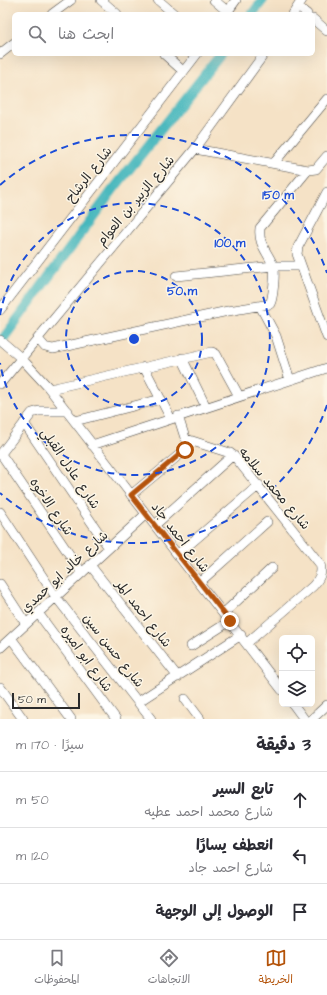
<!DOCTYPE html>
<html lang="ar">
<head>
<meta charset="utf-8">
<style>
	body { margin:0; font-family:"Architects Daughter","Playpen Sans Arabic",sans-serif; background:#f7f7f7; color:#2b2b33; direction:rtl }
	.controls { position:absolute; right:12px; bottom:12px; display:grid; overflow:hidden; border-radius:6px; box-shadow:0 4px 16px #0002 }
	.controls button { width:36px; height:36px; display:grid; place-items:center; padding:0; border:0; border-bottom:1px solid #e1e1e2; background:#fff; color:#2b2b33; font:20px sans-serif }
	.scale { position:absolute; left:12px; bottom:10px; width:68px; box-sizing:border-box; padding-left:4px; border:2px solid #2b2b2b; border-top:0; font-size:11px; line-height:14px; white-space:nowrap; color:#2b2b2b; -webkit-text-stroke:3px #fcf5e5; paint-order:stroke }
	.stop { position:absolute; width:12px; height:12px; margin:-9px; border:3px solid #b45309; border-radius:50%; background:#fff }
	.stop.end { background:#b45309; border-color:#fff; box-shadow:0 1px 4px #0008 }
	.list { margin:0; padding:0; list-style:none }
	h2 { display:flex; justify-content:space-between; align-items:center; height:52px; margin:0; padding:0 16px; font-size:17px }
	h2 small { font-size:13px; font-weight:400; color:#7c7c81 }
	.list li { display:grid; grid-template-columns:26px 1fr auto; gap:12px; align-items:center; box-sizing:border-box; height:56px; padding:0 16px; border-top:1px solid #e1e1e2 }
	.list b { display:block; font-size:15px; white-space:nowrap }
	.list p { margin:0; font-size:13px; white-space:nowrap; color:#7c7c81 }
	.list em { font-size:13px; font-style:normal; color:#7c7c81 }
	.icon { flex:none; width:22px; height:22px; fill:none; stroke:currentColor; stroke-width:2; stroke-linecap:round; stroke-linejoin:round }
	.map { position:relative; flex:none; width:327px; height:719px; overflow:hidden; direction:ltr }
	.search { position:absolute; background:#fff; box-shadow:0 4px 16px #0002; left:12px; right:12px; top:12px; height:44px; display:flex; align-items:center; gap:10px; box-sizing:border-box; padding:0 14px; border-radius:6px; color:#7c7c81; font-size:15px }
	.sheet { height:220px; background:#fff }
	nav { display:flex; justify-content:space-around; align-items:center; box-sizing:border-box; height:56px; border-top:1px solid #e1e1e2; background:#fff; font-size:11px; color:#7c7c81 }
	nav a { display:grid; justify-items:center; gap:2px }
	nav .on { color:#b45309 }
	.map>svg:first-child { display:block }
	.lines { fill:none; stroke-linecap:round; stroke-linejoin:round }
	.canal { stroke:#47b7bd; stroke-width:10 }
	.minor-casing { stroke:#494642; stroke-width:10 }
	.minor { stroke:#fff; stroke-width:9 }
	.route { stroke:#b45309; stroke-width:5 }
	.ring { fill:none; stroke:#1d4ed8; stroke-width:2; stroke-dasharray:7 5 }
	.labels { text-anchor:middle; stroke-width:3; stroke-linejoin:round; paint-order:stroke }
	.street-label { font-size:13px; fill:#2b2b2b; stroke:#fcf5e5 }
	.centre { fill:#1d4ed8; stroke:#fcf5e5; stroke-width:2 }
	.ring-label { font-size:12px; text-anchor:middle; font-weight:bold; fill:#1d4ed8; stroke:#fcf5e5; stroke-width:3; stroke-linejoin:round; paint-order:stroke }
</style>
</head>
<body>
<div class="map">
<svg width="327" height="719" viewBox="0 0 327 719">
	<rect width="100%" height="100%" fill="#fcf5e5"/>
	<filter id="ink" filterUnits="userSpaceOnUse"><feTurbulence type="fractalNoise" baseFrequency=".025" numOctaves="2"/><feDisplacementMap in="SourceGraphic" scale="8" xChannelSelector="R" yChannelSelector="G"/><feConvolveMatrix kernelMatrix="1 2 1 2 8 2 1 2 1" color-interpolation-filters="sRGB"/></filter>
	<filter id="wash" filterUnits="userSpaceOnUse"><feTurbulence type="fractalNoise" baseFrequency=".012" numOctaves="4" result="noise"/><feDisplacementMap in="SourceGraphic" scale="16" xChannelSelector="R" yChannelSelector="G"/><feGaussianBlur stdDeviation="0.9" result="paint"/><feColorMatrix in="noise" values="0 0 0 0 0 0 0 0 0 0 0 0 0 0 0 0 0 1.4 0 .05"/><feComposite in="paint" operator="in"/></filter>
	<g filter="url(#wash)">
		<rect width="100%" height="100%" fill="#f5e2c6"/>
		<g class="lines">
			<path class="canal" d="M252 14 263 0
				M0 343 112 191 221 54"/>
		</g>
	</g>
	<g filter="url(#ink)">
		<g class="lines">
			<g class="minor-casing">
				<path id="minor" d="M101 0 117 14
					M158 0 174 14
					M214 0 228 12
					M298 7 307 14
					M52 14 71 0
					M226 14 236 0
					M293 14 302 0
					M313 19 327 31
					M0 54 14 43
					M164 54 183 71
					M195 149 308 170 316 169 327 156
					M274 163 327 99
					M327 192 298 247 297 254 327 337
					M176 276 274 266H301
					M260 306 276 336 290 380
					M0 310 197 54
					M38 339 45 347 53 349 228 311 270 304C273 299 276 270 273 265 267 251 258 244 260 228L308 170
					M0 340 21 358 48 387 282 690
					M182 358 206 407
					M144 367 171 419
					M0 384 195 149 264 54
					M50 389 212 352 216 354 239 396
					M75 421 161 399
					M24 423 109 548
					M186 439 230 453 235 457 320 564C323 573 319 579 313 586L247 643
					M92 445 327 368
					M1 454 82 573
					M0 455 32 413 39 411H68
					M131 495 185 450 186 441 178 416
					M0 512 56 597 151 719
					M155 525 233 455
					M178 554 259 485
					M90 565 178 677
					M200 582 267 522
					M0 584 26 624
					M38 613 116 719
					M224 613 272 568
					M11 638 71 719
					M191 646 230 621
					M0 648 146 514
					M0 687 23 719
					M185 699 200 719
					M138 702 241 635
					M293 704 304 719
					M312 719 327 705"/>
			</g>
			<use href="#minor" class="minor"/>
		</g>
	</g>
	<g class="lines" filter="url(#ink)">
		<path class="route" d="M185 450 131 495 230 621"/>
	</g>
	<g class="ring">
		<circle cx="134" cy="339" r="68"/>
		<path d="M0 315A136 136 0 1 1 0 363"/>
		<path d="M327 405A204 204 0 0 1 0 493M0 185A204 204 0 0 1 327 273"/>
	</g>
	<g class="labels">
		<g class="street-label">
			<text transform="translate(88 174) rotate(-52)" y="5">شارع الرشاح</text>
			<text transform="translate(135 200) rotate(-50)" y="5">شارع الزبير بن العوام</text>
			<text transform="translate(71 468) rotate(56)" y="5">شارع عادل القبلي</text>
			<text transform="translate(275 488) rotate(50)" y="5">شارع محمد سلامه</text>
			<text transform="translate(52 506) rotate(56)" y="5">شارع الاخوه</text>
			<text transform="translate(181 537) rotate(52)" y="5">شارع احمد جاد</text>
			<text transform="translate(64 571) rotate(-43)" y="5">شارع خالد ابو حمدي</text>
			<text transform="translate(144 613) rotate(52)" y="5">شارع احمد المر</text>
			<text transform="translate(114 650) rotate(52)" y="5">شارع حسن سين</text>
			<text transform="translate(87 658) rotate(54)" y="5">شارع ابو اميره</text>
		</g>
	</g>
	<circle cx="134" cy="339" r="6" class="centre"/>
	<g class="ring-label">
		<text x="278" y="199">150 m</text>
		<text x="230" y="247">100 m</text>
		<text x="182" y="295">50 m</text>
	</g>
</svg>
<div class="controls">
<button><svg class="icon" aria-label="locate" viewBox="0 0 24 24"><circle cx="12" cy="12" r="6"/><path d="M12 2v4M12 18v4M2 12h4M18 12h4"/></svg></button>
<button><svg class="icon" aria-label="layers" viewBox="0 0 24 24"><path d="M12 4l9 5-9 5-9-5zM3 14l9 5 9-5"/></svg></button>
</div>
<div class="scale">50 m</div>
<div class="stop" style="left:185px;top:450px"></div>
<div class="stop end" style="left:230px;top:621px"></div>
<div class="search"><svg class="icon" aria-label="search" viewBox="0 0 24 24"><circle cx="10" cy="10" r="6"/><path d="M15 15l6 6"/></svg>ابحث هنا</div>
</div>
<section class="sheet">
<h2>3 دقيقة<small>سيرًا · 170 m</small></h2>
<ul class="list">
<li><svg class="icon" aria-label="ahead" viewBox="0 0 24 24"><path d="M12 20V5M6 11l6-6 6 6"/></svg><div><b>تابع السير</b><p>شارع محمد احمد عطيه</p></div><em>50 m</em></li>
<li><svg class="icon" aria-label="left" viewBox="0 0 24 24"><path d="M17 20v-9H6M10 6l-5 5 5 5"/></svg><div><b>انعطف يسارًا</b><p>شارع احمد جاد</p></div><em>120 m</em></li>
<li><svg class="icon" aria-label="arrive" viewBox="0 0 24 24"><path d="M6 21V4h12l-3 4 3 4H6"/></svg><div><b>الوصول إلى الوجهة</b></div></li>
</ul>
</section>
<nav>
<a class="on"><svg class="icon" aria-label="map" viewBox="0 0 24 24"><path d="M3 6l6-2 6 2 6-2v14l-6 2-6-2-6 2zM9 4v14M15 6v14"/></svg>الخريطة</a>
<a><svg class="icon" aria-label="directions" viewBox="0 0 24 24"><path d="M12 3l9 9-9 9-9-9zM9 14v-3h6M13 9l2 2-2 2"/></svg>الاتجاهات</a>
<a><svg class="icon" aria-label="saved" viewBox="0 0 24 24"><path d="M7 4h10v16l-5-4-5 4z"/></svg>المحفوظات</a>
</nav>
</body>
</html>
